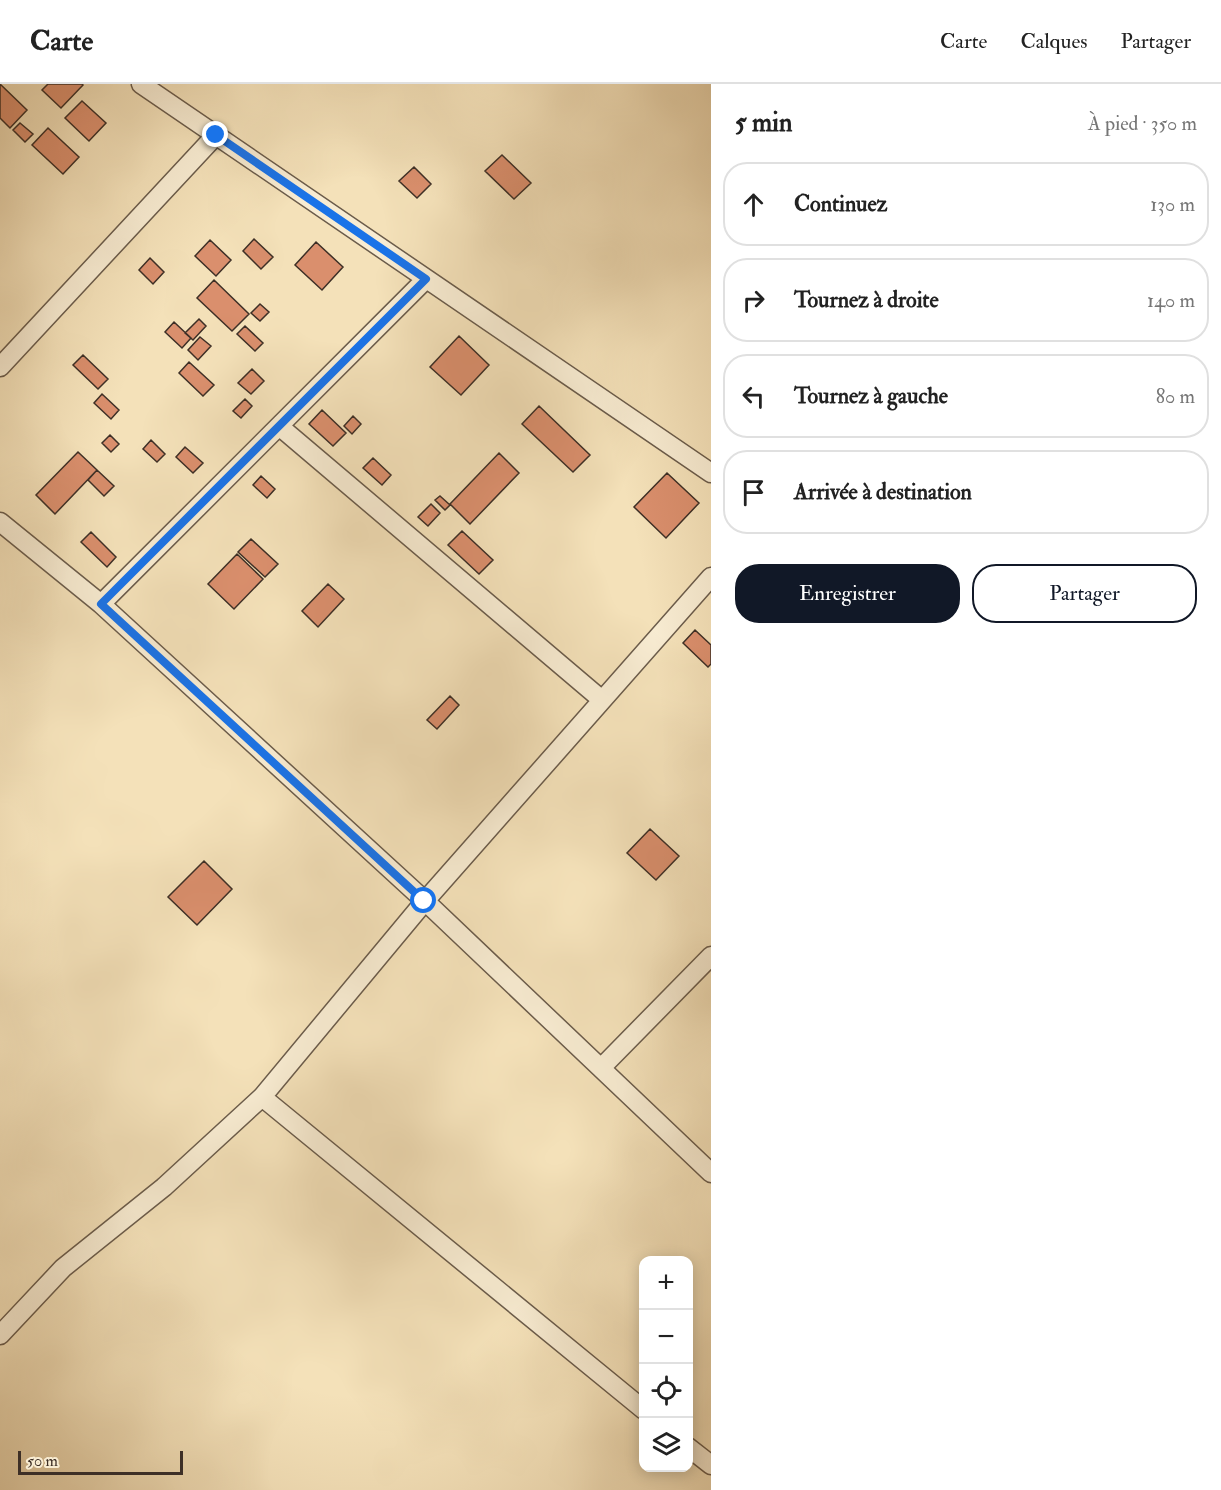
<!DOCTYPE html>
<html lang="fr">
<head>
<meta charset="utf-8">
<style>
	body { margin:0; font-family:"IM FELL Double Pica",serif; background:#f2f2f2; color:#222 }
	.controls { position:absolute; right:18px; bottom:18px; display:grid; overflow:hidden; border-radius:12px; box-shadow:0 3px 15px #0003 }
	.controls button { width:54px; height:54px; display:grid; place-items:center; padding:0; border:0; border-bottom:2px solid #e0e0e0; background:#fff; color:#222; font:30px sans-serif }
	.scale { position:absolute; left:18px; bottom:15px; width:165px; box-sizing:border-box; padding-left:6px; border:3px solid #3d2f26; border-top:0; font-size:16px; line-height:21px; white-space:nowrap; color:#3d2f26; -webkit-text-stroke:4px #f8ecd2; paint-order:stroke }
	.stop { position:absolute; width:18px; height:18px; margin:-14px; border:4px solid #1a73e8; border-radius:50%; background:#fff }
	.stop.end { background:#1a73e8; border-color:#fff; box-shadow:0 2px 6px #0008 }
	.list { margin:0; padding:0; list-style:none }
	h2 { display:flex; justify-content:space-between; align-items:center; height:78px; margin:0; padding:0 24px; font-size:26px }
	h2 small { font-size:20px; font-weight:400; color:#767676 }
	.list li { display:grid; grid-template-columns:39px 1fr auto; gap:18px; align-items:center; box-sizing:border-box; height:84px; margin:0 12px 12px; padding:0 12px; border:2px solid #e0e0e0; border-radius:24px }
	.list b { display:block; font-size:22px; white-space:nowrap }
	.list em { font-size:20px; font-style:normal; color:#767676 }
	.actions { display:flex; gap:12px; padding:18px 24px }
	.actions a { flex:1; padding:14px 0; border:2px solid #111827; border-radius:24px; text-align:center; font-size:21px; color:#111827 }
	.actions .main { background:#111827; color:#fff }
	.icon { flex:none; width:33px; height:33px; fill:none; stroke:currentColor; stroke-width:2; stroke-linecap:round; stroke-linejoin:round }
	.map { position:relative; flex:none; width:711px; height:1406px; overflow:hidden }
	header { display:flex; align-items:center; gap:36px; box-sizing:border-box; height:84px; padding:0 30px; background:#fff; border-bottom:2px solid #e0e0e0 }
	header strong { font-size:28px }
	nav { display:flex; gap:33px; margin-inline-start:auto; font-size:21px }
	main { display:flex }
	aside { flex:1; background:#fff }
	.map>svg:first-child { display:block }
	.building { fill:#da8f6d; stroke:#3d2f26; stroke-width:1.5 }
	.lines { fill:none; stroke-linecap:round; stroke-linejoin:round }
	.minor-casing { stroke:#6b5c4b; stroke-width:21 }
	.minor { stroke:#f8ecd2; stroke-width:18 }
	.route { stroke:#1a73e8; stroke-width:8 }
</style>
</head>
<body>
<header>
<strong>Carte</strong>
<nav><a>Carte</a><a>Calques</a><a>Partager</a></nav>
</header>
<main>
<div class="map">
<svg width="711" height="1406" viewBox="0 0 711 1406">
	<rect width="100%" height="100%" fill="#f4e1b9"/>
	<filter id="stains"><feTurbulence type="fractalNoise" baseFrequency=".00333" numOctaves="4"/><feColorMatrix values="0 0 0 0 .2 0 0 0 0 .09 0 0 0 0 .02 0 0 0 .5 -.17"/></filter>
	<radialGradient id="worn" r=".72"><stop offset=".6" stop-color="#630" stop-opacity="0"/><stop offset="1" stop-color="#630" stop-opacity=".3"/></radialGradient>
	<path class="building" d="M0 0 27 26 10 44 0 34Z
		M48 0H82L83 1 61 24 42 6Z
		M82 17 106 39 89 57 65 34Z
		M20 39 33 50 25 58 13 46Z
		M48 44 79 73 63 90 32 61Z
		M502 71 531 99 514 115 485 87Z
		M414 83 431 100 417 114 399 97Z
		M254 155 273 173 261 185 243 167Z
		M210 156 231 176 216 192 195 172Z
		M316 158 343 183 322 206 295 181Z
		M150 174 164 188 153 200 139 186Z
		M214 196 249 230 232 247 197 214Z
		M260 220 269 228 260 237 251 229Z
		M199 235 206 242 193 256 185 249Z
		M174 238 191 254 182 264 165 248Z
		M245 242 263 259 255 267 237 250Z
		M459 252 489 281 461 311 430 283Z
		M200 253 211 262 198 276 188 266Z
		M83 271 108 295 98 305 73 281Z
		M189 278 214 301 203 312 179 289Z
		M252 285 264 297 251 310 238 299Z
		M102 310 119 326 111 335 94 319Z
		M245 315 252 322 241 334 233 327Z
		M539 322 590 371 573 388 522 340Z
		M322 326 346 349 333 362 309 340Z
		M353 332 361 340 352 350 344 342Z
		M110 351 119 360 111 368 102 359Z
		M151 356 165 370 157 378 143 365Z
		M185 363 203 379 193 389 176 373Z
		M78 368 97 386 55 430 36 411Z
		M499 369 519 389 470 440 450 420Z
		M373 374 391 391 382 401 363 384Z
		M97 386 114 402 104 412 88 396Z
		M667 389 699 419 666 454 634 423Z
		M261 392 275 405 267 414 253 401Z
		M440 412 450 421 445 426 435 416Z
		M431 420 440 429 428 442 418 433Z
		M462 447 493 476 479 490 448 461Z
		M91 448 116 473 107 483 81 458Z
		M251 455 278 480 265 493 238 468Z
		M237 470 263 495 234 525 208 500Z
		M328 500 344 515 318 543 302 527Z
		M695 546 711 561V580L708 583 683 559Z
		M450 612 459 621 437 645 427 636Z
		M650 745 679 772 656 796 627 769Z
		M204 777 232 805 197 841 168 813Z"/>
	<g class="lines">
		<g class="minor-casing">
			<path id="minor" d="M141 0 711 389
				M0 283 216 51
				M279 342 602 616
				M0 438 101 520 425 817 711 1089
				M101 520 426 195
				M601 984 711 872
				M262 1013 644 1326
				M0 1251 63 1184 164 1103 262 1013 425 817 711 493
				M688 1363 711 1381"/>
		</g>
		<use href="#minor" class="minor"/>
	</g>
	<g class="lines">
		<path class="route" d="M216 51 426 195 101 520 424 817"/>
	</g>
	<rect width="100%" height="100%" filter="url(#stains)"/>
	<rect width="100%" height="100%" fill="url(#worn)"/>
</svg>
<div class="controls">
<button>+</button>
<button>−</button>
<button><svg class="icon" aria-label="locate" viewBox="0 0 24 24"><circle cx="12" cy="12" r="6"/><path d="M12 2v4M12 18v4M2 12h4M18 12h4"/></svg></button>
<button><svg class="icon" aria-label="layers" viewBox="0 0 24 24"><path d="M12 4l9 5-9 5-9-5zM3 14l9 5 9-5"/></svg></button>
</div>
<div class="scale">50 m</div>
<div class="stop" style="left:424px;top:817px"></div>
<div class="stop end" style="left:216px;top:51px"></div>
</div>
<aside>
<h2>5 min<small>À pied · 350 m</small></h2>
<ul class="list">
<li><svg class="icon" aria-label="ahead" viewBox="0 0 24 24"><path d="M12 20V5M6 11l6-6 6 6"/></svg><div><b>Continuez</b></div><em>130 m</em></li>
<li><svg class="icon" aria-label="right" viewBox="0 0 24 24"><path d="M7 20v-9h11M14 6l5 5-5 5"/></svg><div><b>Tournez à droite</b></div><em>140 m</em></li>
<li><svg class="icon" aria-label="left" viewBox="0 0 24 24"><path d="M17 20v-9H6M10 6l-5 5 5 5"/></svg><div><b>Tournez à gauche</b></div><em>80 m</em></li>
<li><svg class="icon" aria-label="arrive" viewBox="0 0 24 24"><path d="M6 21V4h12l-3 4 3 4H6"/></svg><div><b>Arrivée à destination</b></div></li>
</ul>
<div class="actions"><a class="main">Enregistrer</a><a>Partager</a></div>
</aside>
</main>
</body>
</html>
